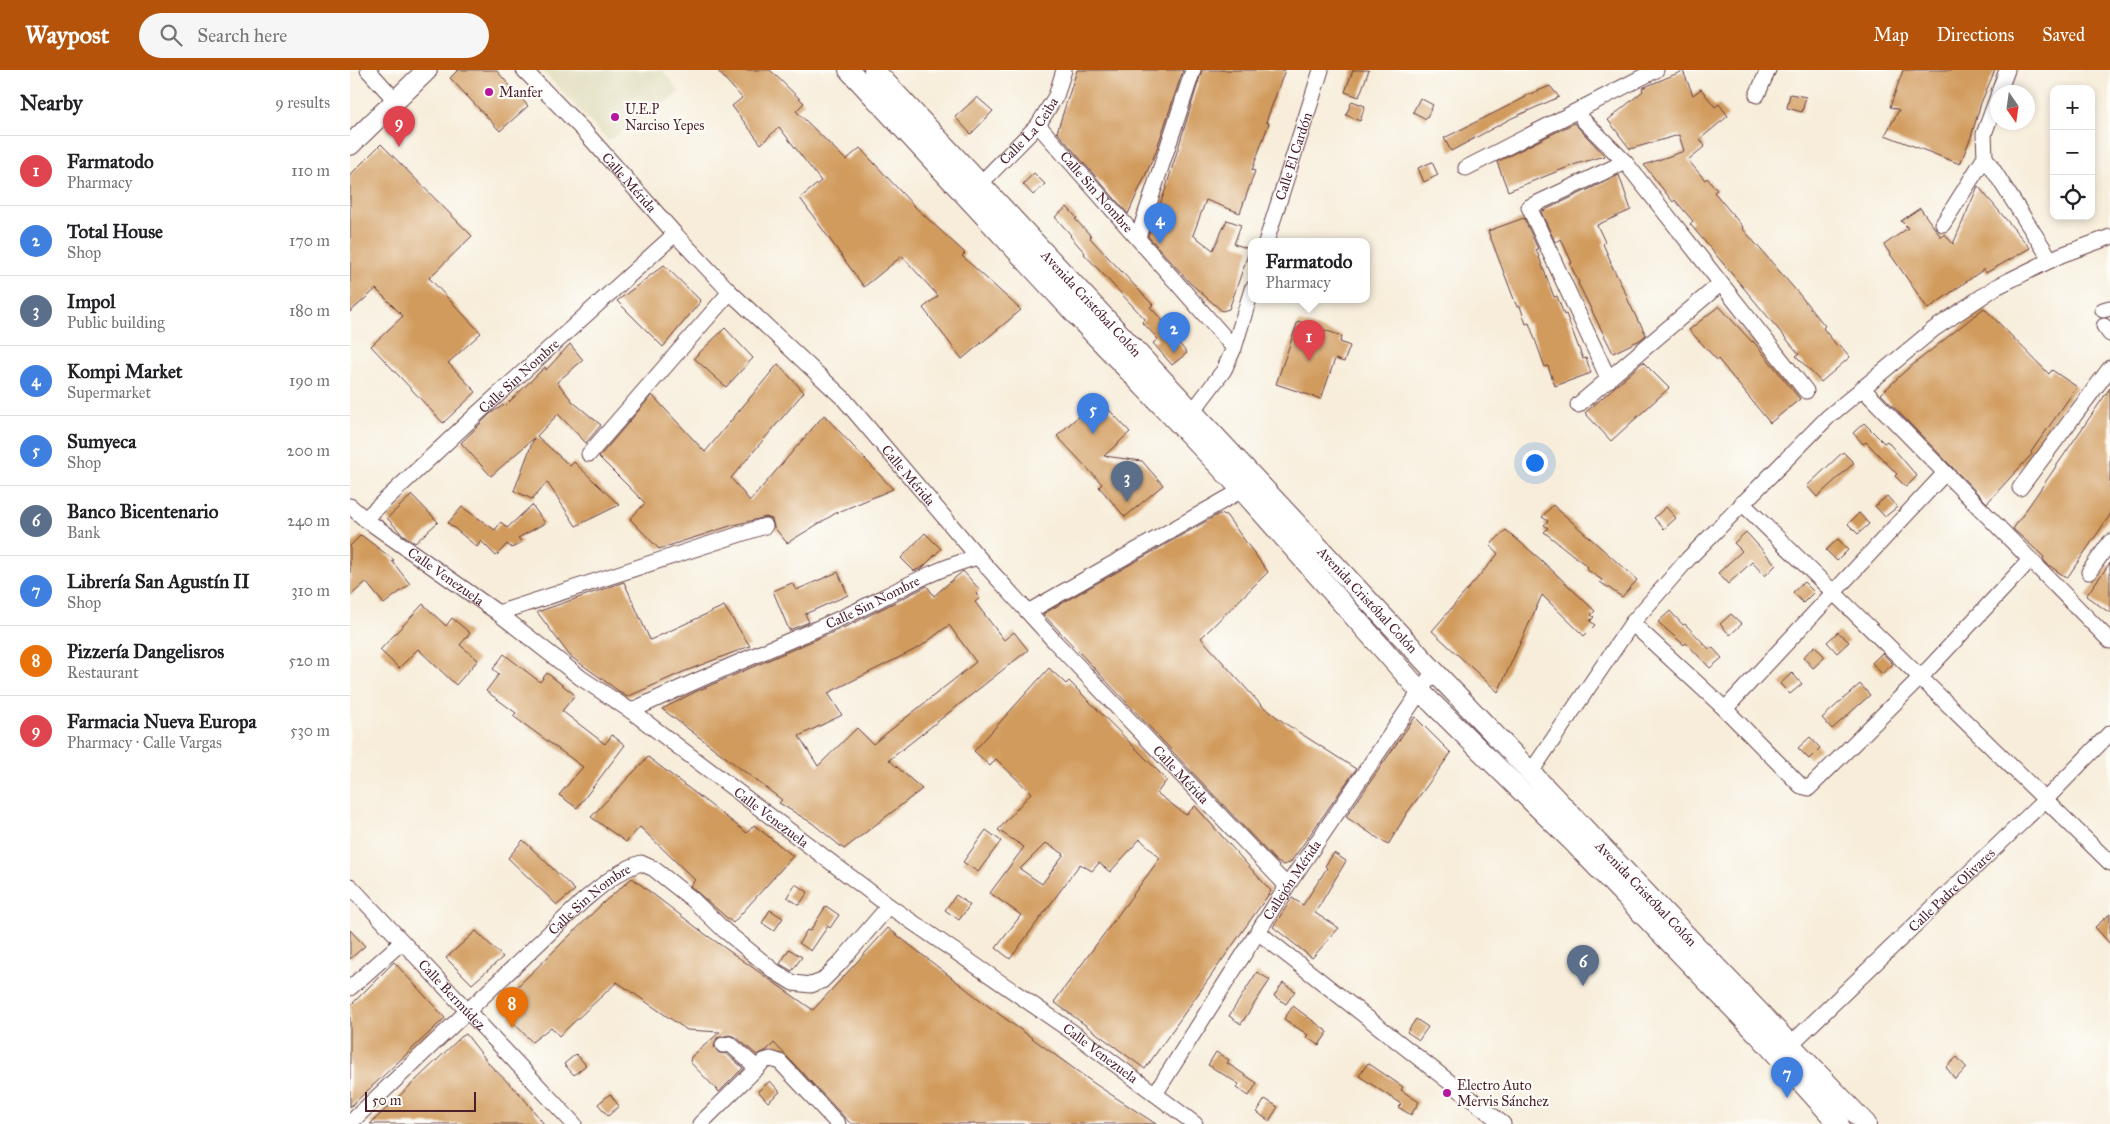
<!DOCTYPE html>
<html lang="en">
<head>
<meta charset="utf-8">
<style>
	body { margin:0; font-family:"IM FELL Great Primer",serif; background:#f6f6f6; color:#202124 }
	.controls { position:absolute; right:15px; top:15px; display:grid; overflow:hidden; border-radius:10px; box-shadow:0 2px 8px #0003 }
	.controls button { width:45px; height:45px; display:grid; place-items:center; padding:0; border:0; border-bottom:1px solid #e0e0e0; background:#fff; color:#202124; font:25px sans-serif }
	.compass { position:absolute; left:1640px; top:15px; width:45px; height:45px; border-radius:50%; background:#fff; box-shadow:0 2px 8px #0003; rotate:167deg }
	.scale { position:absolute; left:15px; bottom:12px; width:111px; box-sizing:border-box; padding-left:5px; border:2px solid #4a1f2b; border-top:0; font-size:14px; line-height:18px; white-space:nowrap; color:#4a1f2b; -webkit-text-stroke:4px #fdfcf7; paint-order:stroke }
	.you { position:absolute; left:1184px; top:392px; width:18px; height:18px; margin:-12px; border:4px solid #fff; border-radius:50%; background:#1a73e8; box-shadow:0 0 0 8px #1a73e833 }
	.badge { display:grid; place-items:center; width:32px; height:32px; border-radius:50%; background:#b45309; color:#fff; font-size:16px; font-weight:700 }
	.pin { position:absolute; translate:-50% -41px; filter:drop-shadow(0 1px 2px #0008) }
	.pin::after { content:''; position:absolute; top:26px; width:18px; height:15px; background:inherit; clip-path:polygon(0 0,100% 0,50% 100%) }
	.popup { position:absolute; left:898px; top:168px; width:122px; height:65px; box-sizing:border-box; display:grid; place-content:center; border-radius:10px; background:#fff; filter:drop-shadow(0 1px 4px #0005); font-size:16px; white-space:nowrap; color:#757577 }
	.popup b { font-size:19px; color:#202124 }
	.popup::after { content:''; position:absolute; left:50%; top:100%; margin-left:-10px; border:10px solid transparent; border-top-color:#fff }
	.list { margin:0; padding:0; list-style:none }
	h2 { display:flex; justify-content:space-between; align-items:center; height:65px; margin:0; padding:0 20px; font-size:21px }
	h2 small { font-size:16px; font-weight:400; color:#757577 }
	.list li { display:grid; grid-template-columns:32px 1fr auto; gap:15px; align-items:center; box-sizing:border-box; height:70px; padding:0 20px; border-top:1px solid #e0e0e0 }
	.list b { display:block; font-size:19px; white-space:nowrap }
	.list p { margin:0; font-size:16px; white-space:nowrap; color:#757577 }
	.list em { font-size:16px; font-style:normal; color:#757577 }
	.icon { flex:none; width:28px; height:28px; fill:none; stroke:currentColor; stroke-width:2; stroke-linecap:round; stroke-linejoin:round }
	.map { position:relative; flex:none; width:1760px; height:1054px; overflow:hidden }
	header { display:flex; align-items:center; gap:30px; box-sizing:border-box; height:70px; padding:0 25px; background:#b45309; color:#fff }
	header strong { font-size:24px }
	nav { display:flex; gap:28px; margin-inline-start:auto; font-size:18px }
	.search { width:350px; height:45px; background:#f6f6f6; display:flex; align-items:center; gap:12px; box-sizing:border-box; padding:0 18px; border-radius:28px; color:#757577; font-size:19px }
	main { display:flex }
	aside { flex:1; background:#fff }
	.map>svg:first-child { display:block }
	.built { fill:#e0dcbb }
	.building { fill:#d19b5d; fill-rule:evenodd }
	.lines { fill:none; stroke-linecap:round; stroke-linejoin:round }
	.minor-casing { stroke:#643e45; stroke-width:17 }
	.tertiary-casing { stroke:#643e45; stroke-width:22 }
	.minor { stroke:#fff; stroke-width:15 }
	.tertiary { stroke:#fff; stroke-width:20 }
	.poi-dot { fill:#b5179e; stroke:#fdfcf7; stroke-width:2 }
	.labels { text-anchor:middle; stroke-width:4.5; stroke-linejoin:round; paint-order:stroke }
	.poi-label { font-size:14px; fill:#4a1f2b; stroke:#fdfcf7; text-anchor:start }
	.street-label { font-size:14px; fill:#4a1f2b; stroke:#fdfcf7 }
</style>
</head>
<body>
<header>
<strong>Waypost</strong>
<div class="search"><svg class="icon" aria-label="search" viewBox="0 0 24 24"><circle cx="10" cy="10" r="6"/><path d="M15 15l6 6"/></svg>Search here</div>
<nav><a>Map</a><a>Directions</a><a>Saved</a></nav>
</header>
<main>
<aside>
<h2>Nearby<small>9 results</small></h2>
<ul class="list">
<li><span class="badge" style="background:#e0444e">1</span><div><b>Farmatodo</b><p>Pharmacy</p></div><em>110 m</em></li>
<li><span class="badge" style="background:#3f7fe0">2</span><div><b>Total House</b><p>Shop</p></div><em>170 m</em></li>
<li><span class="badge" style="background:#5c6f8a">3</span><div><b>Impol</b><p>Public building</p></div><em>180 m</em></li>
<li><span class="badge" style="background:#3f7fe0">4</span><div><b>Kompi Market</b><p>Supermarket</p></div><em>190 m</em></li>
<li><span class="badge" style="background:#3f7fe0">5</span><div><b>Sumyeca</b><p>Shop</p></div><em>200 m</em></li>
<li><span class="badge" style="background:#5c6f8a">6</span><div><b>Banco Bicentenario</b><p>Bank</p></div><em>240 m</em></li>
<li><span class="badge" style="background:#3f7fe0">7</span><div><b>Librería San Agustín II</b><p>Shop</p></div><em>310 m</em></li>
<li><span class="badge" style="background:#e8710a">8</span><div><b>Pizzería Dangelisros</b><p>Restaurant</p></div><em>520 m</em></li>
<li><span class="badge" style="background:#e0444e">9</span><div><b>Farmacia Nueva Europa</b><p>Pharmacy · Calle Vargas</p></div><em>530 m</em></li>
</ul>
</aside>
<div class="map">
<svg width="1760" height="1054" viewBox="0 0 1760 1054">
	<rect width="100%" height="100%" fill="#fdfcf7"/>
	<filter id="ink" filterUnits="userSpaceOnUse"><feTurbulence type="fractalNoise" baseFrequency=".02" numOctaves="2"/><feDisplacementMap in="SourceGraphic" scale="10" xChannelSelector="R" yChannelSelector="G"/><feConvolveMatrix kernelMatrix="1 2 1 2 8 2 1 2 1" color-interpolation-filters="sRGB"/></filter>
	<filter id="wash" filterUnits="userSpaceOnUse"><feTurbulence type="fractalNoise" baseFrequency=".0096" numOctaves="4" result="noise"/><feDisplacementMap in="SourceGraphic" scale="20" xChannelSelector="R" yChannelSelector="G"/><feGaussianBlur stdDeviation="1.12" result="paint"/><feColorMatrix in="noise" values="0 0 0 0 0 0 0 0 0 0 0 0 0 0 0 0 0 1.4 0 .05"/><feComposite in="paint" operator="in"/></filter>
	<g filter="url(#wash)">
		<rect width="100%" height="100%" fill="#f7edda"/>
		<path class="built" d="M192 0H312L330 22 258 71Z"/>
		<g id="blocks">
			<path class="building" d="M108 0H146L178 36 150 61 100 8Z
				M367 0H420L454 33 446 41 496 90 510 78 564 136 615 183 612 186 671 240 612 289 573 238 588 226 552 186 514 217 450 128 471 111 429 57 411 74 382 36 392 28Z
				M727 0H833L805 84 778 144 707 62Z
				M852 0H935L916 52 919 53 902 100 905 101 890 143 856 130 843 165 863 180 877 150 891 155 884 174 900 179 879 239 872 241 840 213 798 166 815 121Z
				M1003 0H1019L1009 27 995 22Z
				M1553 0H1645L1631 33 1621 67 1610 94 1535 65 1549 40 1540 37Z
				M1333 1 1343 25 1351 19 1365 37 1369 34 1378 46 1350 69 1355 76 1338 90 1355 110 1357 108 1367 120 1364 122 1393 157 1392 158 1449 224 1475 256 1473 258 1488 277 1490 275 1500 287 1471 312 1446 286 1449 284 1340 154 1343 151 1325 130 1323 132 1294 95 1334 81 1329 65 1280 79 1258 50 1293 21 1292 18Z
				M1200 16 1209 27 1162 48 1101 81 1094 68 1176 27 1175 26Z
				M1440 24 1456 27 1452 42 1437 38Z
				M627 27 643 41 621 64 605 47Z
				M1070 28 1083 35 1076 49 1063 42Z
				M1002 31 1015 36 1010 51 996 45Z
				M1224 53 1255 86 1226 94 1158 121 1147 92Z
				M31 74 122 166 79 208 131 263 98 293 126 322 93 353 21 276 53 246 26 219 0 242V105Z
				M1082 92 1088 105 1074 112 1068 98Z
				M684 103 695 114 683 125 673 114Z
				M1269 105 1281 140 1247 155 1255 172 1253 174 1261 192H1260L1278 228H1277L1289 253H1290L1296 265 1290 270 1263 283 1228 213H1229L1220 194 1222 193 1211 169 1205 172 1191 142Z
				M1628 116 1680 178 1636 203 1634 199 1578 239 1534 175 1558 158 1551 151 1570 138 1591 167 1595 164 1603 174Z
				M717 137 727 148 725 149 741 166 740 168 803 235 800 237 814 252 812 253 837 283 822 295 803 273 808 269 792 252 795 249 734 184 735 183 720 166 721 165 705 147Z
				M1174 148 1188 179H1186L1204 227 1207 226 1214 245 1216 244 1233 289 1236 288 1241 303 1205 316 1198 296 1195 297 1179 253 1176 254 1170 236 1167 237 1138 161Z
				M314 195 351 231 313 277 267 231Z
				M1369 236 1402 272 1403 271 1450 329 1420 353 1368 289 1367 290 1339 260Z
				M1634 238 1699 304 1702 300 1727 317 1681 382 1682 384 1637 433 1531 324 1555 301Z
				M948 251 992 266 990 272 1000 276 994 292 985 289 971 329 926 314Z
				M375 258 403 288 376 317 344 288Z
				M220 274 233 290 207 312 223 332 251 355 236 373 208 344 187 366 220 396 224 392 269 435 226 456 197 412 182 429 164 421 184 368 141 406 111 373 140 344 155 334 156 335 195 297 196 300Z
				M1293 292 1319 318 1261 371 1235 343Z
				M428 294 454 322 381 408 400 431 474 345 543 419 486 443 437 473 424 457 422 449 416 447 380 456 309 479 280 449 295 433 249 387 302 325 355 382Z
				M1760 318V445L1717 508 1697 494 1693 489 1694 487 1663 459Z
				M748 328 780 362 754 386 792 391 813 415 775 447 749 417 752 414 707 366Z
				M1514 353 1534 373 1537 371 1567 406 1556 417 1545 406 1547 404 1516 372 1513 374 1503 363Z
				M1493 382 1504 393 1467 427 1457 416Z
				M62 425 88 452 65 473 51 463 37 448Z
				M1537 426 1547 437 1535 447 1525 436Z
				M182 435 195 453 168 468 172 472 162 478 157 474 146 486 131 471 127 477 98 453 112 437 145 460 151 452 157 458Z
				M1203 435 1287 510 1272 527 1250 512 1252 510 1236 499 1238 497 1194 462 1198 458 1194 455 1198 451 1192 447Z
				M1316 437 1326 448 1314 459 1304 448Z
				M1509 443 1519 454 1508 464 1498 454Z
				M869 444 876 445 918 502 851 568 911 635 936 654 1006 699 940 793 933 795 927 792 693 544Z
				M1156 460 1190 489 1245 541 1241 545 1244 547 1240 551 1245 555 1234 566 1192 525 1148 622 1082 561 1148 484 1140 475Z
				M1396 462 1426 495 1415 506 1402 492 1378 514 1368 503 1392 481 1384 473Z
				M575 463 591 479 573 497 564 501 551 488Z
				M11 465 44 490 42 491 60 514 34 534 16 512 0 526V476Z
				M1488 469 1498 480 1487 491 1476 480Z
				M1760 493V543L1736 526Z
				M613 501 630 520 626 524 630 528 625 532 654 570 664 562 678 580 539 690 572 719 494 779 462 753 429 733 432 730 312 639 345 622 504 553 577 516 584 526ZM599 555 626 592 523 674 507 658 468 696 449 666 492 645 478 623 570 577Z
				M488 502 498 525 455 544 459 552 439 560 423 521 442 513 446 520Z
				M274 512 300 570 374 536 400 576 333 602 277 627 220 586 187 542Z
				M1454 512 1464 522 1453 533 1443 522Z
				M73 534 96 556 102 548 120 563 110 575 128 590 106 615 68 579 49 598 30 580Z
				M1320 541 1333 555 1335 554 1359 579 1362 577 1372 588 1360 598 1336 573 1334 575 1308 552Z
				M1381 544 1392 554 1380 565 1370 554Z
				M1488 562 1499 572 1487 583 1477 572Z
				M1465 576 1475 587 1463 598 1453 587Z
				M1532 583 1543 594 1532 604 1522 593Z
				M154 584 190 612 197 603 225 625 212 641 255 674 262 665 275 675 227 738 209 725 233 697 163 646 166 643 136 621 149 604 143 599Z
				M699 598 716 614 719 611 817 710 807 723 836 745 845 736 921 821 795 999 704 932 810 788 790 769 760 802 749 793 742 801 730 794 660 889 646 878 671 845 640 823 674 777 648 760 681 723 646 689 640 696 624 681ZM696 773 714 784 692 814 670 799Z
				M1442 603 1452 614 1440 624 1430 614Z
				M1510 614 1520 625 1482 659 1472 648Z
				M1065 647 1101 683 1057 743 1038 775 996 747Z
				M1460 667 1470 678 1459 689 1448 678Z
				M298 687 397 763 404 755 443 786 383 853 340 816 345 810 290 757 276 772 241 747Z
				M636 760 651 771 628 802 613 792Z
				M173 770 225 820 207 835 158 788Z
				M984 783 996 791 965 843 989 858 962 888 923 857 942 828 953 835 977 798 975 796Z
				M282 808 355 864 463 940 538 858 638 936 745 1014 806 1054H501L424 973 417 980 407 985 386 967 379 965 367 968 364 977 369 983 377 984 393 998 369 1022 340 992 341 987 370 962 337 960 267 912 209 966 201 957 182 972 158 947 177 930 166 918 253 833Z
				M445 814 458 822 449 835 437 827Z
				M606 825 620 835 609 850 595 840Z
				M476 836 489 845 480 858 478 856 461 881 449 873 457 860 460 861Z
				M420 840 433 848 424 861 412 853Z
				M1760 844V874L1745 857Z
				M0 860 15 876 0 889Z
				M126 861 153 887 122 914 96 888Z
				M439 879 452 887 442 901 430 894Z
				M44 892 95 948 0 1037V936Z
				M907 902 920 910 891 954 879 946Z
				M933 913 945 921 936 934 924 926Z
				M943 936 978 962 969 975 956 967 958 965 934 949Z
				M1066 949 1078 957 1069 970 1057 962Z
				M116 964 140 995 171 1025 194 1054H20L111 967Z
				M866 982 879 990 877 993 907 1013 899 1026 886 1018 889 1014 858 995Z
				M226 984 236 995 224 1005 214 994Z
				M1607 987 1617 998 1605 1009 1596 997Z
				M1018 993 1053 1017 1051 1020 1069 1032 1061 1045 1048 1037 1051 1034 1009 1006Z
				M420 1011 430 1022 418 1032 408 1021Z
				M260 1024 269 1036 258 1046 248 1034Z
				M915 1029 928 1037 919 1051 907 1042Z"/>
		</g>
	</g>
	<g filter="url(#ink)">
		<use href="#blocks" fill-opacity="0" stroke="#643e45" stroke-width="1"/>
		<g class="lines">
			<g class="minor-casing">
				<g id="minor">
					<path d="M18 0 45 30"/>
					<path id="s1" d="M174 0 234 61 325 164 380 222 493 328 628 487 706 573 937 816"/>
					<path d="M1649 22 1657 0"/>
					<path d="M1407 25 1418 0"/>
					<path d="M1648 26 1634 64 1635 87 1701 190"/>
					<path d="M1233 50 1275 92 1456 321"/>
					<path id="s2" d="M688 55 884 278"/>
					<path d="M1116 98 1306 0"/>
					<path id="s3" d="M631 113 688 55 706 26 714 0"/>
					<path d="M1593 154 1635 87"/>
					<path d="M788 167 843 0"/>
					<path id="s4" d="M916 172 971 0"/>
					<path d="M1753 240 1760 238"/>
					<path d="M1754 256 1760 264"/>
					<path d="M1259 310 1179 137 1275 92"/>
					<path d="M1512 318 1760 571"/>
					<path d="M1228 335 1370 214"/>
					<path d="M837 349 874 300 884 278 902 219"/>
					<path d="M239 384 380 222"/>
					<path d="M1670 418 1760 298"/>
					<path d="M1392 433 1760 793"/>
					<path id="s5" d="M0 436 15 449 148 543 231 608 281 641 539 836 721 961 845 1054"/>
					<path id="s6" d="M15 449 129 342 325 164"/>
					<path d="M1739 502 1760 472"/>
					<path d="M678 542 892 420"/>
					<path d="M148 543 415 456"/>
					<path d="M1282 553 1375 639 1451 716 1459 718 1571 607 1680 490"/>
					<path d="M1375 639 1595 403"/>
					<path id="s7" d="M281 641C353 606 427 577 500 544 542 524 582 499 628 487"/>
					<path d="M1181 702 1282 553 1338 489 1478 347 1584 259 1646 217 1711 185 1760 167"/>
					<path id="s8" d="M0 816 224 1054"/>
					<path d="M908 862 1153 1054"/>
					<path d="M0 918 52 872"/>
					<path d="M373 975 380 974 407 998"/>
					<path id="s9" d="M1440 975 1696 729 1760 663"/>
					<path id="s10" d="M805 1024 937 816 1084 601"/>
					<path id="s11" d="M0 1053 233 831C251 816 269 800 291 793L304 799 342 829 374 860 424 901 443 913 461 915 472 911 489 894 539 836"/>
					<path d="M350 1054 414 991 421 989 430 992 488 1054"/>
				</g>
			</g>
			<g class="tertiary-casing">
				<g id="tertiary">
					<path d="M499 0 740 260 892 420 1070 621 1225 774 1408 964 1489 1054"/>
					<path id="s12" d="M524 0 1084 601 1516 1054"/>
					<path d="M0 75 77 0"/>
				</g>
			</g>
			<use href="#minor" class="minor"/>
			<use href="#tertiary" class="tertiary"/>
		</g>
	</g>
	<g class="poi-dot">
		<circle cx="139" cy="22" r="5"/>
		<circle cx="265" cy="47" r="5"/>
		<circle cx="1097" cy="1023" r="5"/>
	</g>
	<g class="labels">
		<g class="poi-label">
			<text x="149" y="27">Manfer</text>
			<text x="275" y="44">U.E.P<tspan x="275" dy="16">Narciso Yepes</tspan></text>
			<text x="1107" y="1020">Electro Auto<tspan x="1107" dy="16">Mervis Sánchez</tspan></text>
		</g>
		<g class="street-label">
			<text dy="5" stroke="none"><textPath href="#s3" startOffset="71">Calle La Ceiba</textPath></text>
			<text dy="5" stroke="none"><textPath href="#s4" startOffset="90">Calle El Cardón</textPath></text>
			<text dy="5" stroke="none"><textPath href="#s1" startOffset="154">Calle Mérida</textPath></text>
			<text dy="5" stroke="none"><textPath href="#s2" startOffset="89">Calle Sin Nombre</textPath></text>
			<text dy="5" stroke="none"><textPath href="#s12" startOffset="319">Avenida Cristóbal Colón</textPath></text>
			<text dy="5" stroke="none"><textPath href="#s6" startOffset="210">Calle Sin Nombre</textPath></text>
			<text dy="5" stroke="none"><textPath href="#s1" startOffset="559">Calle Mérida</textPath></text>
			<text dy="5" stroke="none"><textPath href="#s5" startOffset="119">Calle Venezuela</textPath></text>
			<text dy="5" stroke="none"><textPath href="#s12" startOffset="724">Avenida Cristóbal Colón</textPath></text>
			<text dy="5" stroke="none"><textPath href="#s7" startOffset="265">Calle Sin Nombre</textPath></text>
			<text dy="5" stroke="none"><textPath href="#s1" startOffset="964">Calle Mérida</textPath></text>
			<text dy="5" stroke="none"><textPath href="#s5" startOffset="524">Calle Venezuela</textPath></text>
			<text dy="5" stroke="none"><textPath href="#s10" startOffset="254">Callejón Mérida</textPath></text>
			<text dy="5" stroke="none"><textPath href="#s9" startOffset="224">Calle Padre Olivares</textPath></text>
			<text dy="5" stroke="none"><textPath href="#s12" startOffset="1129">Avenida Cristóbal Colón</textPath></text>
			<text dy="5" stroke="none"><textPath href="#s11" startOffset="328">Calle Sin Nombre</textPath></text>
			<text dy="5" stroke="none"><textPath href="#s8" startOffset="149">Calle Bermúdez</textPath></text>
			<text dy="5" stroke="none"><textPath href="#s5" startOffset="929">Calle Venezuela</textPath></text>
		</g>
	</g>
</svg>
<div class="controls">
<button>+</button>
<button>−</button>
<button><svg class="icon" aria-label="locate" viewBox="0 0 24 24"><circle cx="12" cy="12" r="6"/><path d="M12 2v4M12 18v4M2 12h4M18 12h4"/></svg></button>
</div>
<svg class="compass" viewBox="-18 -18 36 36"><path d="M0-13l5 13h-10z" fill="#e53935"/><path d="M0 13l5-13h-10z" fill="#757577"/></svg>
<div class="scale">50 m</div>
<div class="you"></div>
<div class="pin badge" style="left:959px;top:291px;background:#e0444e">1</div>
<div class="popup"><b>Farmatodo</b>Pharmacy</div>
<div class="pin badge" style="left:824px;top:283px;background:#3f7fe0">2</div>
<div class="pin badge" style="left:777px;top:432px;background:#5c6f8a">3</div>
<div class="pin badge" style="left:810px;top:174px;background:#3f7fe0">4</div>
<div class="pin badge" style="left:743px;top:364px;background:#3f7fe0">5</div>
<div class="pin badge" style="left:1233px;top:916px;background:#5c6f8a">6</div>
<div class="pin badge" style="left:1437px;top:1028px;background:#3f7fe0">7</div>
<div class="pin badge" style="left:162px;top:958px;background:#e8710a">8</div>
<div class="pin badge" style="left:49px;top:77px;background:#e0444e">9</div>
</div>
</main>
</body>
</html>
